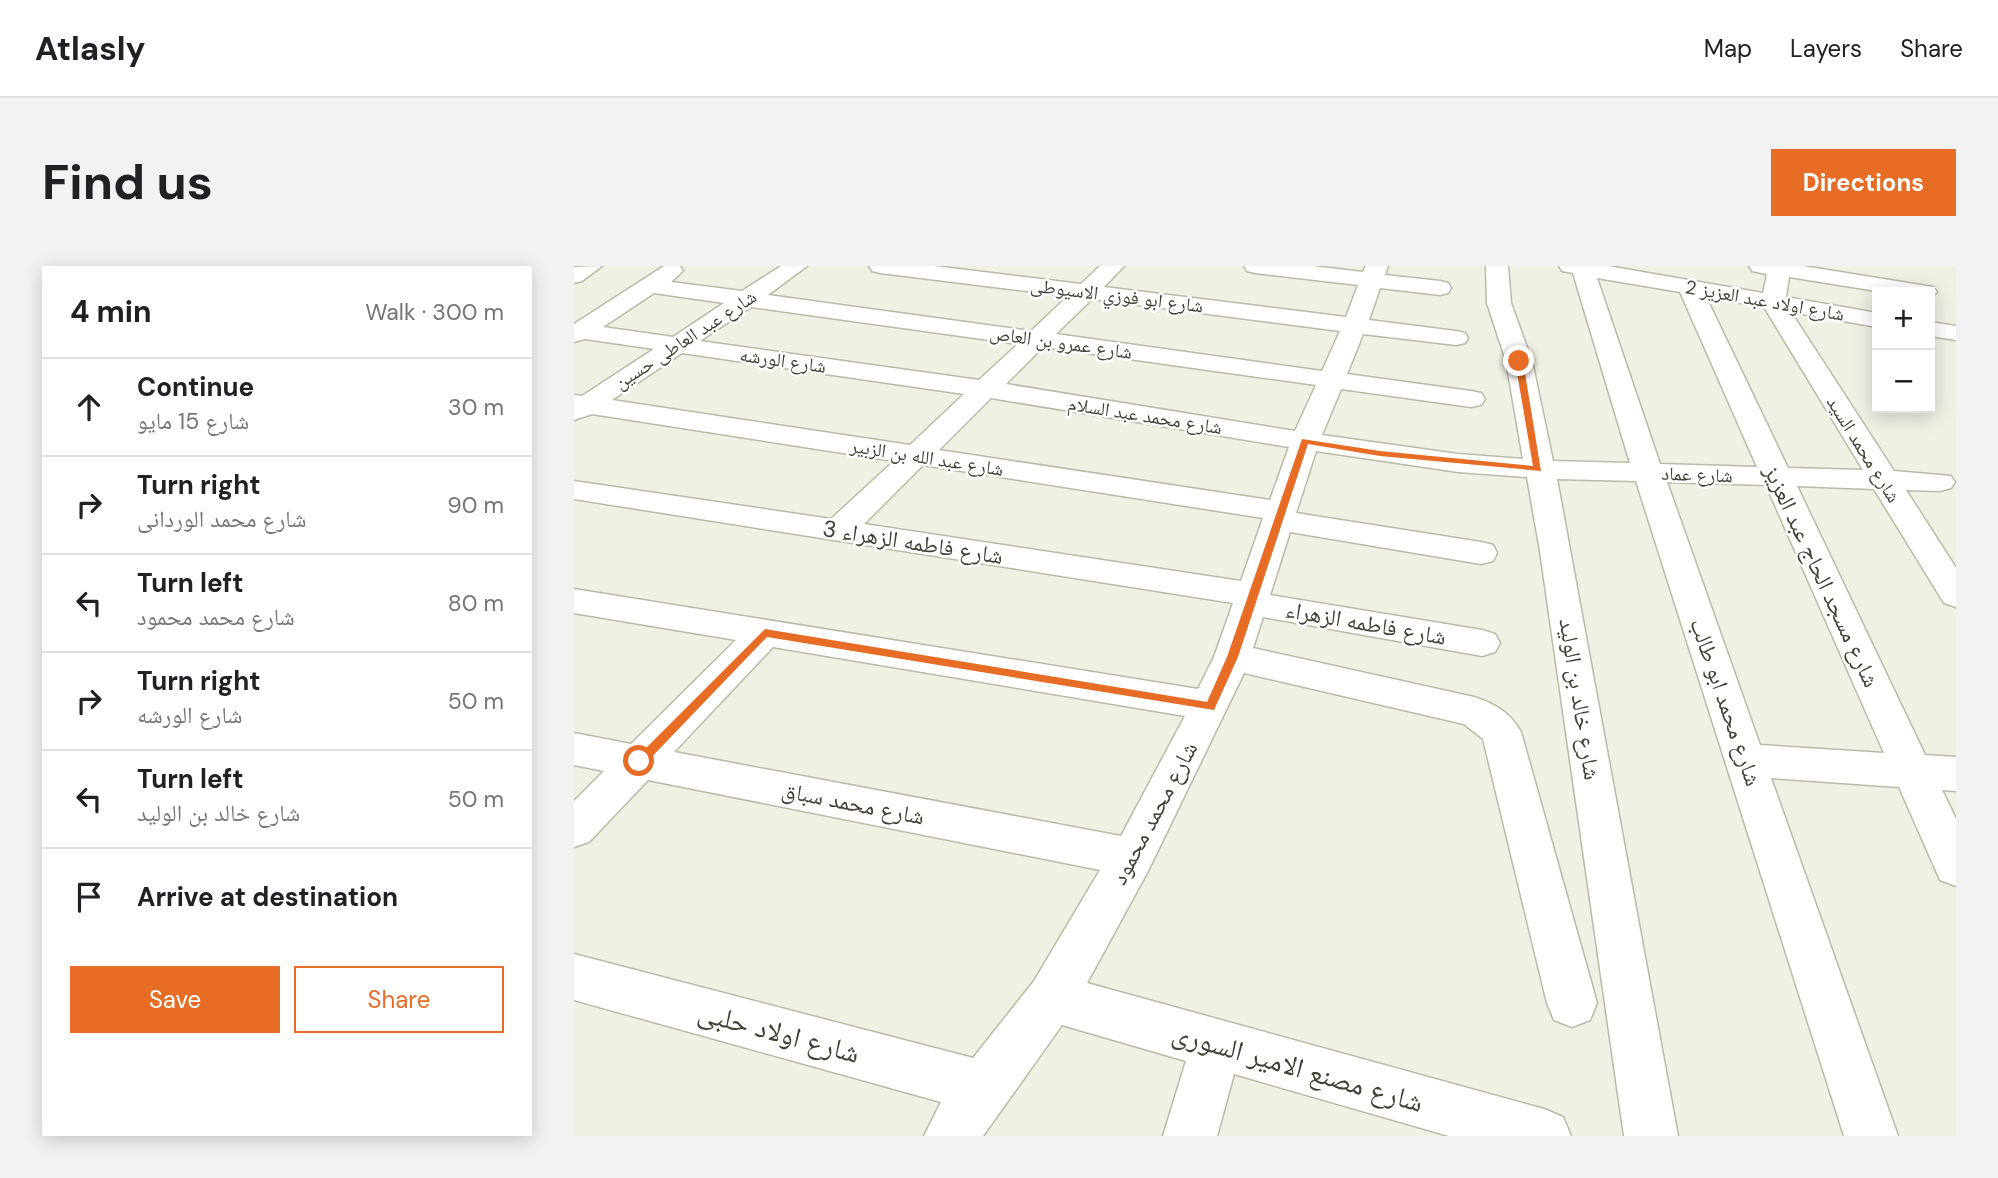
<!DOCTYPE html>
<html lang="en">
<head>
<meta charset="utf-8">
<style>
	body { margin:0; font-family:"DM Sans","Noto Naskh Arabic",sans-serif; background:#f2f2f2; color:#202124 }
	.controls { position:absolute; right:21px; top:21px; display:grid; overflow:hidden; border-radius:0px; box-shadow:0 4px 18px #0003 }
	.controls button { width:63px; height:63px; display:grid; place-items:center; padding:0; border:0; border-bottom:2px solid #e0e0e0; background:#fff; color:#202124; font:35px sans-serif }
	.stop { position:absolute; width:21px; height:21px; margin:-16px; border:5px solid #e76d26; border-radius:50%; background:#fff }
	.stop.end { background:#e76d26; border-color:#fff; box-shadow:0 2px 7px #0008 }
	.list { margin:0; padding:0; list-style:none }
	h2 { display:flex; justify-content:space-between; align-items:center; height:91px; margin:0; padding:0 28px; font-size:30px }
	h2 small { font-size:23px; font-weight:400; color:#757577 }
	.list li { display:grid; grid-template-columns:46px 1fr auto; gap:21px; align-items:center; box-sizing:border-box; height:98px; padding:0 28px; border-top:2px solid #e0e0e0 }
	.list b { display:block; font-size:26px; white-space:nowrap }
	.list p { margin:0; font-size:23px; white-space:nowrap; color:#757577 }
	.list em { font-size:23px; font-style:normal; color:#757577 }
	.actions { display:flex; gap:14px; padding:21px 28px }
	.actions a { flex:1; padding:16px 0; border:2px solid #e76d26; border-radius:0px; text-align:center; font-size:24px; color:#e76d26 }
	.actions .main { background:#e76d26; color:#fff }
	.icon { flex:none; width:38px; height:38px; fill:none; stroke:currentColor; stroke-width:2; stroke-linecap:round; stroke-linejoin:round }
	.map { position:relative; flex:none; width:1382px; height:870px; overflow:hidden; border-radius:0px }
	header { display:flex; align-items:center; gap:42px; box-sizing:border-box; height:98px; padding:0 35px; background:#fff; border-bottom:2px solid #e0e0e0 }
	header strong { font-size:33px }
	nav { display:flex; gap:38px; margin-inline-start:auto; font-size:24px }
	.intro { display:flex; align-items:center; justify-content:space-between; box-sizing:border-box; height:168px; padding:0 42px }
	h1 { margin:0; font-size:49px }
	.button { padding:18px 32px; border-radius:0px; background:#e76d26; color:#fff; font-size:24px; font-weight:700 }
	main { display:flex; gap:42px; padding:0 42px }
	aside { flex:1; background:#fff; border-radius:0px; box-shadow:0 4px 18px #0003 }
	.map>svg:first-child { display:block }
	.lines { fill:none; stroke-linecap:round; stroke-linejoin:round }
	.minor-casing { stroke:#bbb9a8; stroke-width:3 }
	.minor { fill:#fff; fill-rule:evenodd }
	.route { fill:#e76d26 }
	.labels { text-anchor:middle; stroke-width:5; stroke-linejoin:round; paint-order:stroke }
	.far-street-label { font-size:19px; fill:#434035; stroke:#fff }
	.street-label { font-size:23px; fill:#434035; stroke:#fff }
	.near-street-label { font-size:28px; fill:#434035; stroke:#fff }
</style>
</head>
<body>
<header>
<strong>Atlasly</strong>
<nav><a>Map</a><a>Layers</a><a>Share</a></nav>
</header>
<div class="intro"><h1>Find us</h1><a class="button">Directions</a></div>
<main>
<aside>
<h2>4 min<small>Walk · 300 m</small></h2>
<ul class="list">
<li><svg class="icon" aria-label="ahead" viewBox="0 0 24 24"><path d="M12 20V5M6 11l6-6 6 6"/></svg><div><b>Continue</b><p>شارع 15 مايو</p></div><em>30 m</em></li>
<li><svg class="icon" aria-label="right" viewBox="0 0 24 24"><path d="M7 20v-9h11M14 6l5 5-5 5"/></svg><div><b>Turn right</b><p>شارع محمد الوردانى</p></div><em>90 m</em></li>
<li><svg class="icon" aria-label="left" viewBox="0 0 24 24"><path d="M17 20v-9H6M10 6l-5 5 5 5"/></svg><div><b>Turn left</b><p>شارع محمد محمود</p></div><em>80 m</em></li>
<li><svg class="icon" aria-label="right" viewBox="0 0 24 24"><path d="M7 20v-9h11M14 6l5 5-5 5"/></svg><div><b>Turn right</b><p>شارع الورشه</p></div><em>50 m</em></li>
<li><svg class="icon" aria-label="left" viewBox="0 0 24 24"><path d="M17 20v-9H6M10 6l-5 5 5 5"/></svg><div><b>Turn left</b><p>شارع خالد بن الوليد</p></div><em>50 m</em></li>
<li><svg class="icon" aria-label="arrive" viewBox="0 0 24 24"><path d="M6 21V4h12l-3 4 3 4H6"/></svg><div><b>Arrive at destination</b></div></li>
</ul>
<div class="actions"><a class="main">Save</a><a>Share</a></div>
</aside>
<div class="map">
<svg width="1382" height="870" viewBox="0 0 1382 870">
	<rect width="100%" height="100%" fill="#f1f0e5"/>
	<g class="lines">
		<g class="minor-casing">
			<path id="minor" d="M28 0 8 15 0 17V1Z
				M90 0H106L109 5 97 16 168 25 207 0H233L194 29 457 65 494 30 306 7 298 5 295 0H360L507 18 526 0H550L530 21 772 51 784 19 681 7 673 5 670 0H738L789 6 792 0H814L811 9 866 15 874 17 877 22 874 27 866 29 806 22 795 54 882 65 891 67 894 72 891 77 882 79 789 68 773 108 897 125 907 127 911 133 907 139 897 141 767 123 748 169 884 188 949 193 932 95 913 37 912 0H934L937 37 958 95 979 195 1056 197 999 7 988 5 985 0H1034L1189 27 1193 8 1178 5 1175 0H1229L1359 21 1363 26 1356 32V26H1309L1215 11 1212 31 1303 47V61L1217 46 1320 205 1377 210 1381 216 1377 222 1366 225 1332 224 1382 302V341L1370 337 1300 223 1223 220 1351 489 1382 491V525L1368 524 1382 553V620L1366 614 1325 521 1197 512 1324 870H1270L1062 215 983 213 1104 870H1050L966 285 953 211 884 206 742 185 722 247 907 276 919 279 923 287 919 295 907 298 716 266 696 329 908 364 921 368 926 377 921 386 908 390 689 351 679 382 900 431C921 438 936 446 947 466L1023 737 1016 754 998 761 980 754 973 737 909 473 890 458 670 407 574 605 513 717 970 843 989 851 997 870H875L660 808 643 870H589L612 795 488 759 409 870H350L367 836 0 734V688L399 792 460 715 526 604 74 514 15 576 0 581V535L30 505 0 499V467L57 478 162 374 0 347V323L624 423 640 391 659 337 0 233V215L257 253 320 195 18 148 0 154V129L8 130 80 83 11 73 0 76V58ZM1023 12 1106 26 1183 201 1086 198ZM80 27 150 37 99 71 29 61ZM1132 31 1190 41 1289 204 1214 202ZM518 33 766 65 748 105 482 68ZM177 41 444 78 405 114 126 75ZM469 81 742 119 721 165 432 118ZM108 87 390 128 336 179 38 134ZM417 132 715 181 696 234 365 184ZM349 199 689 252 688 255 667 315 290 258ZM1093 216 1192 219 1310 487 1186 479ZM199 381 611 450 547 570 100 486Z
				M1356 56 1382 60V74L1356 70Z"/>
		</g>
		<use href="#minor" class="minor"/>
	</g>
	<path class="route" d="M945 93 949 95 967 205 806 190 734 178 664 391 640 444 193 371 70 499H61L59 495 191 363 633 436 653 391 728 173 806 185 959 200 941 95Z"/>
	<g class="labels">
		<g class="far-street-label">
			<text transform="translate(543 29) rotate(7)" y="7">شارع ابو فوزي الاسيوطى</text>
			<text transform="translate(1191 34) rotate(10)" y="7">شارع اولاد عبد العزيز 2</text>
			<text transform="translate(111 73) rotate(-33)" y="7">شارع عبد العاطى حسين</text>
			<text transform="translate(487 76) rotate(8)" y="7">شارع عمرو بن العاص</text>
			<text transform="translate(209 94) rotate(8)" y="7">شارع الورشه</text>
			<text transform="translate(571 149) rotate(9)" y="7">شارع محمد عبد السلام</text>
			<text transform="translate(1290 183) rotate(58)" y="7">شارع محمد السيد</text>
			<text transform="translate(353 191) rotate(9)" y="7">شارع عبد الله بن الزبير</text>
			<text transform="translate(1123 208) rotate(2)" y="7">شارع عماد</text>
		</g>
		<g class="street-label">
			<text transform="translate(339 276) rotate(9)" y="8">شارع فاطمه الزهراء 3</text>
			<text transform="translate(1248 310) rotate(65)" y="8">شارع مسجد الحاج عبد العزيز</text>
			<text transform="translate(792 357) rotate(10)" y="8">شارع فاطمه الزهراء</text>
			<text transform="translate(1006 433) rotate(81)" y="8">شارع خالد بن الوليد</text>
			<text transform="translate(1152 436) rotate(71)" y="8">شارع محمد ابو طالب</text>
			<text transform="translate(279 537) rotate(11)" y="8">شارع محمد سباق</text>
			<text transform="translate(580 547) rotate(-62)" y="8">شارع محمد محمود</text>
		</g>
		<g class="near-street-label">
			<text transform="translate(205 766) rotate(15)" y="10">شارع اولاد حلبى</text>
			<text transform="translate(724 801) rotate(16)" y="10">شارع مصنع الامير السورى</text>
		</g>
	</g>
</svg>
<div class="controls">
<button>+</button>
<button>−</button>
</div>
<div class="stop" style="left:65px;top:495px"></div>
<div class="stop end" style="left:945px;top:95px"></div>
</div>
</main>
</body>
</html>
